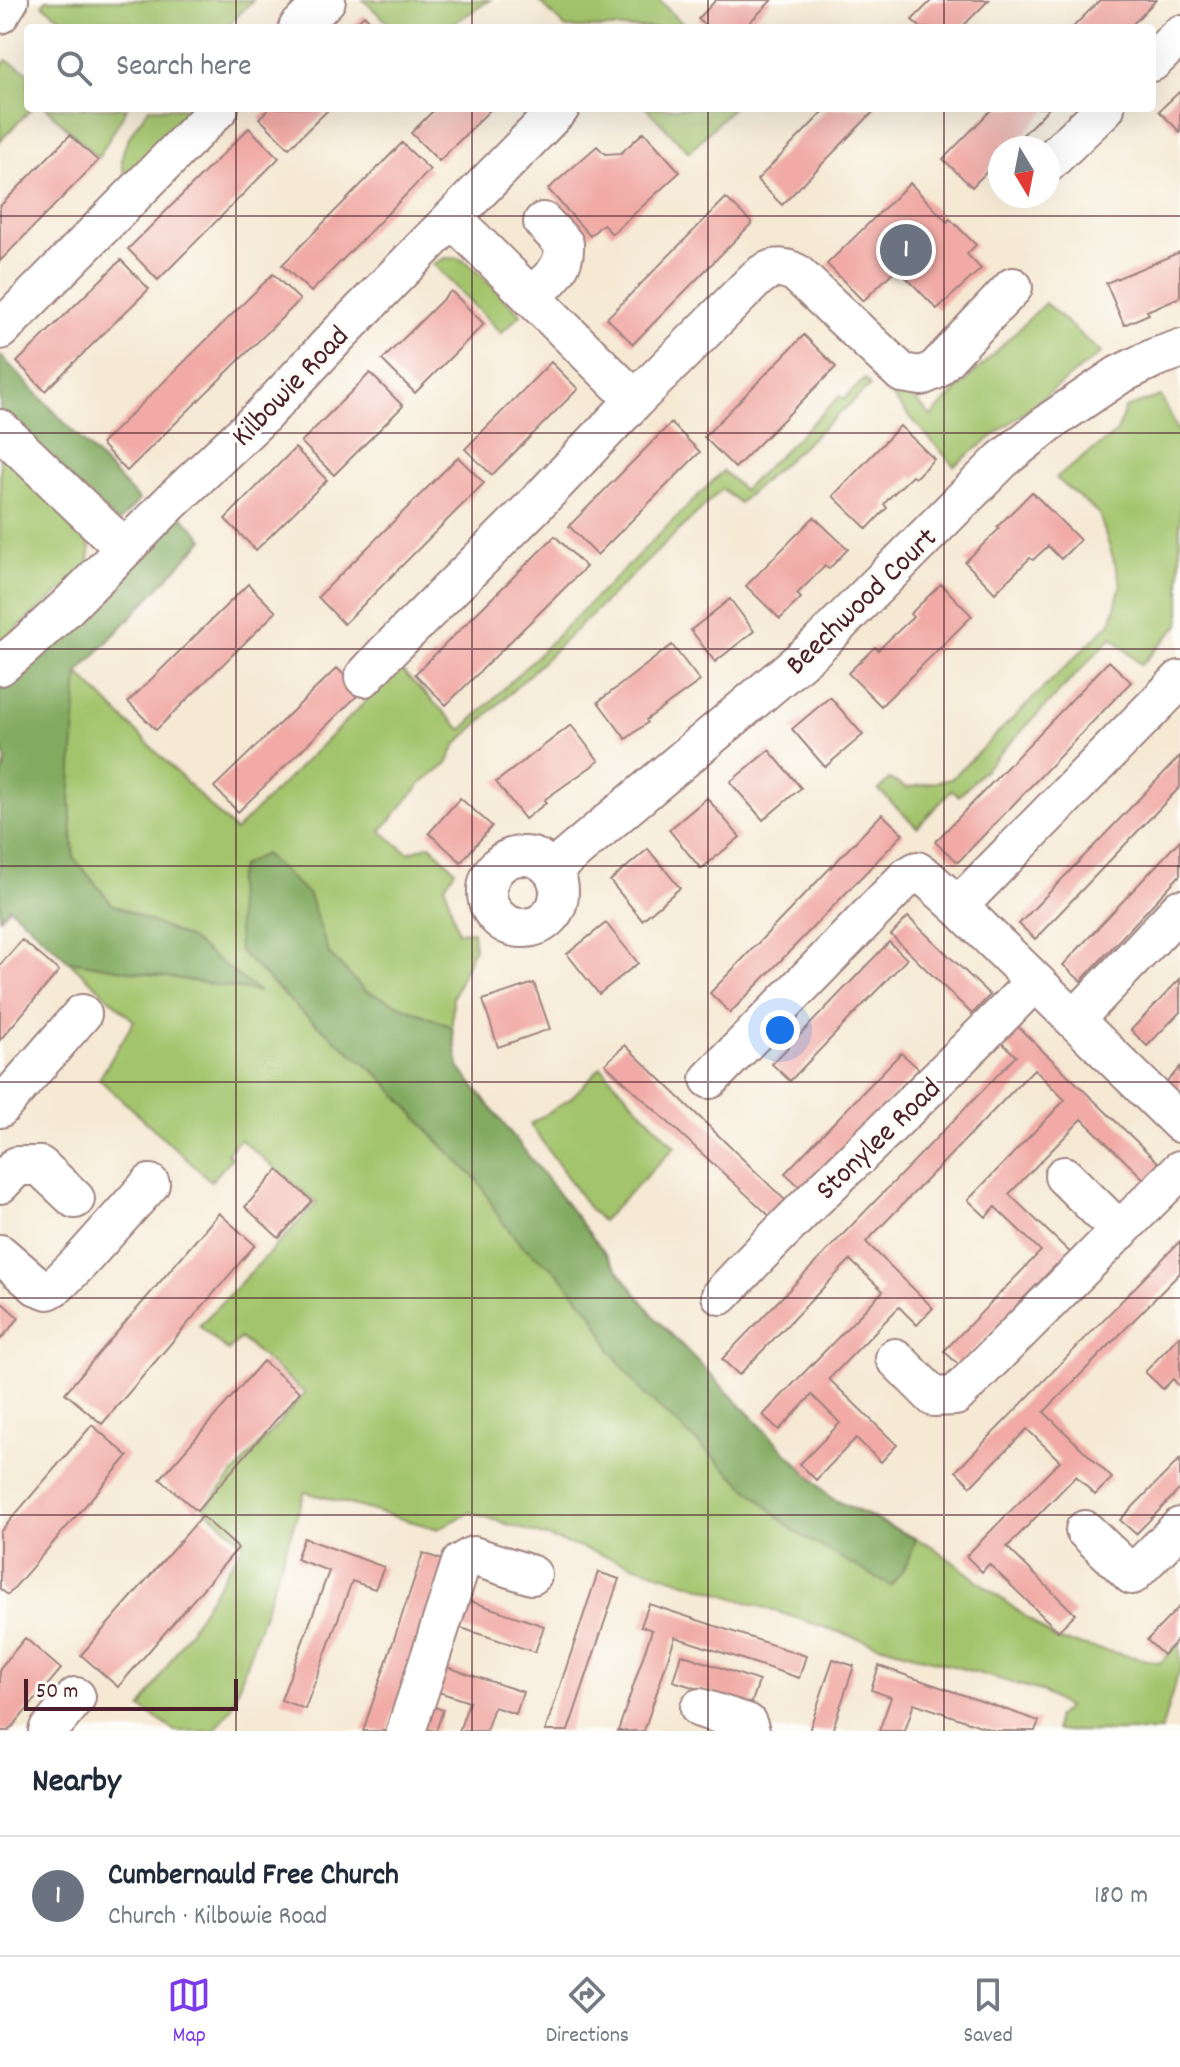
<!DOCTYPE html>
<html lang="en">
<head>
<meta charset="utf-8">
<style>
	body { margin:0; font-family:Dekko,sans-serif; background:#f2f2f3; color:#1f2937 }
	.compass { position:absolute; left:988px; top:136px; width:72px; height:72px; border-radius:50%; background:#fff; box-shadow:0 8px 32px #0002; rotate:170deg }
	.scale { position:absolute; left:24px; bottom:20px; width:214px; box-sizing:border-box; padding-left:8px; border:4px solid #4a1f2b; border-top:0; font-size:22px; line-height:28px; white-space:nowrap; color:#4a1f2b; -webkit-text-stroke:6px #fdfcf7; paint-order:stroke }
	.you { position:absolute; left:780px; top:1030px; width:28px; height:28px; margin:-20px; border:6px solid #fff; border-radius:50%; background:#1a73e8; box-shadow:0 0 0 12px #1a73e833 }
	.badge { display:grid; place-items:center; width:52px; height:52px; border-radius:50%; background:#7c3aed; color:#fff; font-size:26px; font-weight:700 }
	.pin { position:absolute; translate:-50% -50%; border:4px solid #fff; box-shadow:0 2px 8px #0006 }
	.list { margin:0; padding:0; list-style:none }
	h2 { display:flex; justify-content:space-between; align-items:center; height:104px; margin:0; padding:0 32px; font-size:34px }
	h2 small { font-size:26px; font-weight:400; color:#747a83 }
	.list li { display:grid; grid-template-columns:52px 1fr auto; gap:24px; align-items:center; box-sizing:border-box; height:120px; padding:0 32px; border-top:2px solid #e0e1e3 }
	.list b { display:block; font-size:30px; white-space:nowrap }
	.list p { margin:0; font-size:26px; white-space:nowrap; color:#747a83 }
	.list em { font-size:26px; font-style:normal; color:#747a83 }
	.icon { flex:none; width:44px; height:44px; fill:none; stroke:currentColor; stroke-width:2; stroke-linecap:round; stroke-linejoin:round }
	.map { position:relative; flex:none; width:1180px; height:1731px; overflow:hidden }
	.search { position:absolute; background:#fff; box-shadow:0 8px 32px #0002; left:24px; right:24px; top:24px; height:88px; display:flex; align-items:center; gap:20px; box-sizing:border-box; padding:0 28px; border-radius:8px; color:#747a83; font-size:30px }
	.sheet { height:224px; background:#fff }
	nav { display:flex; justify-content:space-around; align-items:center; box-sizing:border-box; height:112px; border-top:2px solid #e0e1e3; background:#fff; font-size:22px; color:#747a83 }
	nav a { display:grid; justify-items:center; gap:4px }
	nav .on { color:#7c3aed }
	.map>svg:first-child { display:block }
	.green { fill:#a3c46c; stroke:#76724c; stroke-width:2 }
	.forest { fill:#82aa60; stroke:#666446; stroke-width:2 }
	.building { fill:#f1aaa5 }
	.lines { fill:none; stroke-linecap:round; stroke-linejoin:round }
	.minor-casing { stroke:#a08480; stroke-width:42 }
	.minor { stroke:#fff; stroke-width:38 }
	.grid { fill:none; stroke:#4a1f2b; stroke-width:2; stroke-opacity:0.55 }
	.labels { text-anchor:middle; stroke-width:7; stroke-linejoin:round; paint-order:stroke }
	.street-label { font-size:30px; fill:#4a1f2b; stroke:#fdfcf7 }
</style>
</head>
<body>
<div class="map">
<svg width="1180" height="1731" viewBox="0 0 1180 1731">
	<rect width="100%" height="100%" fill="#fdfcf7"/>
	<filter id="ink" filterUnits="userSpaceOnUse"><feTurbulence type="fractalNoise" baseFrequency=".0125" numOctaves="2"/><feDisplacementMap in="SourceGraphic" scale="16" xChannelSelector="R" yChannelSelector="G"/><feConvolveMatrix kernelMatrix="1 2 1 2 8 2 1 2 1" color-interpolation-filters="sRGB"/></filter>
	<filter id="wash" filterUnits="userSpaceOnUse"><feTurbulence type="fractalNoise" baseFrequency=".006" numOctaves="4" result="noise"/><feDisplacementMap in="SourceGraphic" scale="32" xChannelSelector="R" yChannelSelector="G"/><feGaussianBlur stdDeviation="1.8" result="paint"/><feColorMatrix in="noise" values="0 0 0 0 0 0 0 0 0 0 0 0 0 0 0 0 0 1.4 0 .05"/><feComposite in="paint" operator="in"/></filter>
	<g filter="url(#wash)">
		<rect width="100%" height="100%" fill="#f5e9d4"/>
		<path class="green" d="M46 0H253L226 28H74L43 5Z
			M363 0H490L446 28H394Z
			M538 0H659L687 28H566Z
			M6 60 28 72V108H32L0 141V70Z
			M46 108H127L98 158Z
			M149 108H192L126 175C112 154 137 125 149 108Z
			M646 108H732L689 152Z
			M445 258H458L468 263 521 314 501 333 433 264Z
			M1045 303 1101 353 954 466 878 381 895 380 931 416Z
			M865 379 870 386 739 503 722 489 456 745 447 764 420 785 381 831 408 853 430 845 455 870 445 886 458 932 473 931 474 948 453 997 452 1027 459 1067 657 1320 831 1498 932 1546 1055 1639 1160 1663 1180 1642V1671L1176 1680 1161 1731H1058L1056 1730V1718L1067 1708 1041 1691 879 1645 470 1512 438 1529 305 1492 231 1709 214 1731H175L141 1708 244 1543 204 1508 305 1393 240 1338 228 1351 199 1326 317 1203 240 1139 227 1153 232 1158 211 1181 99 1079 134 1021 10 907 0 918V785L6 760 0 743V690L204 539 78 673 235 831 368 699 383 679 399 668 462 730 723 471 743 490 840 396 844 399Z
			M1161 396 1180 435V624L1141 665 1112 637 959 796 952 790 917 827 879 790 889 779 907 788 951 779 1112 621 1121 583 1099 514 1056 478 1117 432 1125 408Z
			M0 447 81 528C92 546 93 553 84 572L0 642Z
			M601 1067 675 1147 602 1221 589 1208 530 1124 571 1098Z"/>
		<path class="forest" d="M0 355 139 500 118 523 0 412Z
			M178 512 204 539 78 673 70 802 74 858 112 904 190 939 259 992 69 961 9 907 0 918V785L6 760 0 743V690L5 681Z
			M264 854 309 895 329 954 364 990 452 1027 459 1067 657 1320 831 1498 916 1539 905 1567 891 1586 795 1532 643 1393 611 1351 594 1316 558 1273 521 1245 500 1219 480 1183 439 1142 381 1077 298 1009 239 950 236 883 241 866Z"/>
		<g id="blocks">
			<path class="building" d="M716 0H772L744 28H708L698 19Z
				M932 0H989L961 28H921L912 20Z
				M1100 0H1156L1129 28H1072Z
				M364 15 377 28H350Z
				M1180 91V132L1159 111Z
				M270 108H330L289 148 259 118Z
				M436 108H492L439 161 411 133Z
				M827 108H877L782 205 757 180Z
				M993 108H1049L1010 148H1000V158L972 187 943 159Z
				M249 128 279 158 158 280 128 249Z
				M644 132 680 172 612 234 603 224 590 236 548 189 597 146 605 154 621 153Z
				M70 135 98 161 0 261V206Z
				M402 143 430 170 311 292 282 265Z
				M910 183 947 222 950 219 976 245 967 254 981 269 937 309 897 268 863 301 827 264Z
				M726 198 752 223 633 344 607 318Z
				M1180 252V297L1147 311 1149 314 1124 325 1106 283Z
				M121 260 149 289 45 391 17 362Z
				M273 274 300 300 127 471 101 444Z
				M451 291 484 324 415 393 382 360Z
				M804 335 836 367 735 468 704 437Z
				M551 362 578 389 492 475 465 449Z
				M370 373 403 406 334 475 301 442Z
				M671 423 700 452 597 555 569 526Z
				M900 426 934 459 915 478 912 476 890 497 884 504 887 508 867 529 833 496Z
				M295 448 327 480 256 550 225 519Z
				M458 457 484 483 344 624 318 597Z
				M1032 492 1080 540 1061 559 1048 546 1033 560 1030 558 995 593 965 562 999 529 997 527Z
				M814 517 848 549 829 569 825 566 797 594 801 598 780 619 746 586Z
				M555 536 586 567 446 705 415 674Z
				M248 584 276 612 156 730 128 702Z
				M941 584 972 616 881 706 848 673 875 647 878 650 913 617 910 614Z
				M730 599 754 631 715 662 691 630Z
				M672 645 700 681 646 720 647 723 626 739 598 702Z
				M1109 661 1131 682 958 862 935 842Z
				M337 668 361 692 238 812 214 787Z
				M830 697 863 735 825 767 792 729Z
				M571 725 599 761 551 795 544 800 546 803 525 819 496 782Z
				M769 750 801 788 763 820 730 782Z
				M1180 756V787L1035 939 1019 924Z
				M460 798 492 826 461 862 429 833Z
				M707 798 740 837 701 869 669 830Z
				M882 814 903 834 730 1013 710 993Z
				M1180 840V875L1081 981 1063 965Z
				M648 849 680 888 642 920 610 881Z
				M908 917 990 995 972 1014 891 935Z
				M606 923 638 963 599 994 567 954Z
				M22 940 59 971 0 1040V965Z
				M889 942 907 959 790 1081 772 1064Z
				M1180 979V1012L1147 1046 1131 1030Z
				M534 983 550 1029 498 1047 483 1000Z
				M1015 1024 1164 1168 1149 1184 1082 1119 1009 1194 1077 1259 1063 1272 1056 1265 959 1365 944 1351 1041 1251 995 1207 986 1217 968 1200 1065 1100 1034 1069 866 1242 933 1308 917 1325 899 1307 829 1379 897 1445 881 1462 856 1438 816 1480 800 1464 840 1423 812 1395 779 1430 763 1415 883 1291 850 1260 739 1375 722 1359 1016 1056 1000 1041Z
				M625 1045 788 1203 773 1219 605 1064Z
				M901 1053 919 1069 803 1190 785 1173Z
				M1180 1067V1096L1166 1083Z
				M278 1170 312 1201 279 1238 245 1207Z
				M219 1213 255 1245 102 1424 65 1393Z
				M1180 1241V1273L1044 1412 1112 1478 1095 1495 1076 1476 1007 1547 1075 1614 1058 1631 989 1564 982 1572 966 1556 1060 1461 1027 1429 971 1486 956 1471Z
				M0 1301 19 1318 0 1340Z
				M1180 1335V1387L1173 1379 1163 1389 1145 1372Z
				M263 1361 300 1392 197 1511 160 1479Z
				M92 1425 128 1456 8 1595 0 1589V1532Z
				M1180 1459V1489L1136 1534 1120 1520Z
				M202 1516 238 1548 118 1687 81 1655Z
				M304 1538 384 1567 375 1589 352 1581 305 1709 281 1700 329 1571 296 1559Z
				M423 1553 445 1561 387 1731H363Z
				M598 1572 619 1579 568 1731H545Z
				M464 1599 544 1626 535 1652 455 1626Z
				M649 1604 806 1656 799 1678 675 1637 644 1731H618L652 1630 641 1626Z
				M1180 1606V1637L1163 1655 1147 1640Z
				M25 1638 61 1669 9 1731H0V1668Z
				M681 1654 759 1681 751 1705 673 1681Z
				M833 1659 854 1666 832 1731H809Z
				M444 1666 523 1692 516 1714 494 1707 486 1731H459L469 1702 436 1691Z
				M879 1666 1039 1721 1035 1731H995L914 1703 905 1731H879L891 1697 871 1690Z
				M429 1705 443 1710 436 1731 421 1728Z"/>
		</g>
	</g>
	<g filter="url(#ink)">
		<use href="#blocks" fill-opacity="0" stroke="#a08480" stroke-width="2"/>
		<g class="lines">
			<g class="minor-casing">
				<path id="minor" d="M0 14 9 0
					M298 28 326 0
					M1152 62 1180 35
					M1048 163 1105 108
					M453 219 635 400 757 278C770 267 781 265 796 273L902 373 921 376 935 370 1013 287
					M531 297C548 281 566 268 564 244L543 222
					M0 330 219 108
					M0 429 124 548
					M0 666 21 649 67 607 172 501 262 416 339 334 560 108
					M364 677 385 654 535 505 635 400
					M487 892a36 36 0 1 1 72 0a36 36 0 1 1-72 0Z
					M552 870 813 650 1002 460 1051 421 1119 375 1154 358 1180 349
					M958 906 1180 680
					M1075 1019 1180 909
					M710 1079 907 877 917 871 926 877 958 906 1180 1123
					M0 1108 82 1014
					M1064 1176 1120 1231
					M0 1184 17 1166H40L75 1199
					M0 1254 37 1286 48 1290 58 1284 79 1263 150 1184
					M721 1295C821 1187 932 1089 1034 982
					M895 1358 934 1397 955 1396 1180 1170
					M1085 1530 1132 1575 1180 1527
					M700 1708 747 1723 750 1731
					M48 1731 76 1697
					M406 1731 461 1563 473 1556 532 1575"/>
			</g>
			<use href="#minor" class="minor"/>
		</g>
	</g>
	<path class="grid" d="M236 0V28M472 0V28M708 0V28M944 0V28M236 108V1731M472 108V1731M708 108V1731M944 108V1731M0 216H1180M0 433H1180M0 649H1180M0 866H1180M0 1082H1180M0 1298H1180M0 1515H1180"/>
	<g class="labels">
		<g class="street-label">
			<text transform="translate(289 385) rotate(-46)" y="10">Kilbowie Road</text>
			<text transform="translate(860 600) rotate(-44)" y="10">Beechwood Court</text>
			<text transform="translate(877 1138) rotate(-44)" y="10">Stonylee Road</text>
		</g>
	</g>
</svg>
<svg class="compass" viewBox="-18 -18 36 36"><path d="M0-13l5 13h-10z" fill="#e53935"/><path d="M0 13l5-13h-10z" fill="#747a83"/></svg>
<div class="scale">50 m</div>
<div class="you"></div>
<div class="pin badge" style="left:906px;top:250px;background:#6b7280">1</div>
<div class="search"><svg class="icon" aria-label="search" viewBox="0 0 24 24"><circle cx="10" cy="10" r="6"/><path d="M15 15l6 6"/></svg>Search here</div>
</div>
<section class="sheet">
<h2>Nearby<small></small></h2>
<ul class="list">
<li><span class="badge" style="background:#6b7280">1</span><div><b>Cumbernauld Free Church</b><p>Church · Kilbowie Road</p></div><em>180 m</em></li>
</ul>
</section>
<nav>
<a class="on"><svg class="icon" aria-label="map" viewBox="0 0 24 24"><path d="M3 6l6-2 6 2 6-2v14l-6 2-6-2-6 2zM9 4v14M15 6v14"/></svg>Map</a>
<a><svg class="icon" aria-label="directions" viewBox="0 0 24 24"><path d="M12 3l9 9-9 9-9-9zM9 14v-3h6M13 9l2 2-2 2"/></svg>Directions</a>
<a><svg class="icon" aria-label="saved" viewBox="0 0 24 24"><path d="M7 4h10v16l-5-4-5 4z"/></svg>Saved</a>
</nav>
</body>
</html>
